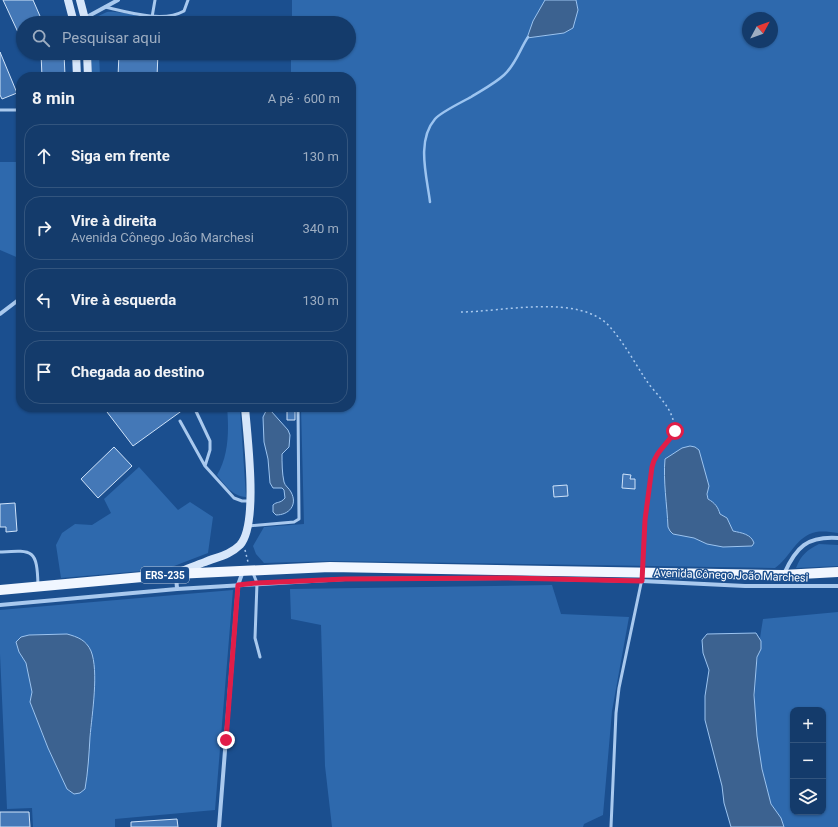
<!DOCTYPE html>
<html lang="pt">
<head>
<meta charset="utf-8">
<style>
	body { margin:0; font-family:Roboto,sans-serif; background:#214673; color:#f1f3f6 }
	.controls { position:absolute; right:12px; bottom:12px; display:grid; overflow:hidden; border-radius:8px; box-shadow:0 1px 3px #0004 }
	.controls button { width:36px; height:36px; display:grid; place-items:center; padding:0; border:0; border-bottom:1px solid #33557e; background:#143b6b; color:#f1f3f6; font:20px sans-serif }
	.compass { position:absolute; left:742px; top:12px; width:36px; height:36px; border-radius:50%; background:#143b6b; box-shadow:0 1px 3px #0004; rotate:49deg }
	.stop { position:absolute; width:12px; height:12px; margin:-9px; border:3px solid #e11d48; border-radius:50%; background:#fff }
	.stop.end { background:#e11d48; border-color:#fff; box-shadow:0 1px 4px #0008 }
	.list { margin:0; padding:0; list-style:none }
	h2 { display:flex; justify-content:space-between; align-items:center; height:52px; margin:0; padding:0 16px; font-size:17px }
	h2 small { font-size:13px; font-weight:400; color:#9dadc1 }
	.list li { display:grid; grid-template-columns:26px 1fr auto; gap:12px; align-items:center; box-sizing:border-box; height:64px; margin:0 8px 8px; padding:0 8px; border:1px solid #33557e; border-radius:16px }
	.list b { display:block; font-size:15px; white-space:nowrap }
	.list p { margin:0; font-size:13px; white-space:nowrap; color:#9dadc1 }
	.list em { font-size:13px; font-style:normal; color:#9dadc1 }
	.icon { flex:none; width:22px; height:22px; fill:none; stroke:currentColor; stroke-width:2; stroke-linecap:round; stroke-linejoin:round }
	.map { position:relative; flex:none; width:838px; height:827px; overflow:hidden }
	.search { position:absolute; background:#143b6b; box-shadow:0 1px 3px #0004; left:16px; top:16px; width:340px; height:44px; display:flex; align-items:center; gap:10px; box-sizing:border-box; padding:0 14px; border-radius:22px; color:#9dadc1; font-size:15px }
	.panel { position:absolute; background:#143b6b; box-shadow:0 1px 3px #0004; left:16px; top:72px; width:340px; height:340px; border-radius:16px }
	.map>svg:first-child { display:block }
	.green { fill:#2e69ad; fill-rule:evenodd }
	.water { fill:#3c6290; stroke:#9cc4f0 }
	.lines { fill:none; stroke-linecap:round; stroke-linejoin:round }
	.stream { stroke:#9cc4f0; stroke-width:2.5 }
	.building { fill:#4478b7; stroke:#cfe3fa }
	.path { stroke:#a9c9ee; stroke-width:1.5; stroke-dasharray:2 3; stroke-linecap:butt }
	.lane { stroke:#a9c9ee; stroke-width:3 }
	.street { stroke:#a9c9ee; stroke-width:4 }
	.secondary { stroke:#d6e6fa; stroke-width:8 }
	.primary { stroke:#f0f6ff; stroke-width:10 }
	.route { stroke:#e11d48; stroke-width:5 }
	.labels { text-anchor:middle; stroke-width:3; stroke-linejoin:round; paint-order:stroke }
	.shield { fill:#1b4f8f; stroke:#bbcadd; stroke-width:1 }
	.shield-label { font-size:10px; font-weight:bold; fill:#fff }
	.street-label { font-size:11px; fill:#fff; stroke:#1b4f8f }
</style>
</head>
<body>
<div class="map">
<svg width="838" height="827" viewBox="0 0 838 827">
	<rect width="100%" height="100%" fill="#1b4f8f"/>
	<path class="green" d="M292 0H545L533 21 528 38 564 33 578 10 576 0H838V533C831 532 823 531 816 532 796 536 790 558 775 568L332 561 264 563 256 554 253 546 264 527 304 524 301 407H351V77H291V53H349V23H292ZM748 18H772V42H748ZM664 475 709 486C704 505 715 499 720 514L727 518 733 531 749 535 707 544 694 538 673 534Z
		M107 12C116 11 142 15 149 21L91 23 96 17Z
		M91 53H99L100 77H92Z
		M0 162H21V259L0 250Z
		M227 407H240V408L246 497C232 496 225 485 217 475 229 456 229 429 227 407Z
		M139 467 178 510 190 502 213 517 208 553 169 568 154 570 61 578 56 545 62 533 75 524 92 525 111 513 104 499Z
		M819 544 838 545V566L796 568C801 555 807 550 819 544Z
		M552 585 561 614 629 617 612 711 603 815 584 824 583 827H332L325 766 321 625 291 619 290 589Z
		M233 590 215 810 115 819V827H33L32 808 7 809 0 654V610ZM68 634 93 662 95 684 86 784 67 789 48 748 30 702 32 692 21 637 29 635Z
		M838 612V827H784C781 818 774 811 771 803 768 795 766 785 764 776 750 721 754 674 763 619ZM793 710H823V812H793Z"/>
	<path class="water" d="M545 0H576L578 10 573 28 564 33 527 38 533 21Z
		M267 409 271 411 288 430 290 435 289 447 282 454C282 463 282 473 284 482 285 486 289 488 291 492 298 505 289 515 276 515L273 512V505C277 501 280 504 285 498L284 490 282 488H273L270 483 268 459 264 442 263 417Z
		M690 446 695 447 699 450 709 486 707 494 708 499C715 503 718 507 720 514L727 518 733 531C742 533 751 534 754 543L752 546 723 547 707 544 694 538 673 534 670 531 668 527C667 504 663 481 665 459L682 448Z
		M756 633 761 641V649L757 657 754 695 757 736 762 769 771 804 781 818 784 827H731L724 803 722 786 705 720V696L709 670 703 653 702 640 707 634Z
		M67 634C78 637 86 640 91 651 99 671 92 714 90 737 89 754 88 772 85 789L80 793 74 794 67 789 48 748 30 702 32 692 26 663 19 652 16 642 21 637 29 635Z"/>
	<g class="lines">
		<path class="stream" d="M430 202C427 177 416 141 435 119 441 112 462 102 471 97 482 90 494 84 504 75 516 64 520 49 528 37"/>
	</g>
	<path class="building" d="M3 0H33L43 23H23V43Z
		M0 52 17 93 2 99 0 95Z
		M41 53H64L65 76 42 77Z
		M119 53H158L157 77H118Z
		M114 407H187L133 446 107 412Z
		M287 407H295V420H287Z
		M114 447 132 466 98 498 81 479Z
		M623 474 631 475 630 479H635V489L622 488Z
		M567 485 568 496 554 497 553 486Z
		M15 503 17 531 6 532V527H0V504Z
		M0 812H29L30 827H0Z
		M177 819 178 827H131V822Z"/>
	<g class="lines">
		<path class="path" d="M461 312C501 312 581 293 610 327 624 343 635 363 646 380 656 395 675 409 674 429 674 438 664 444 659 451 655 456 653 461 652 467L645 520 643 565
			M245 550 248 562"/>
		<path class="lane" d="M105 7C127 12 163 23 184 11L188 0
			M151 23 155 0
			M166 53 171 56 188 58
			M0 110H21
			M19 117H21
			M194 407 210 441V450L205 466
			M180 421 205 466 234 498 242 501H249
			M248 526 294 522 299 519 298 407
			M0 552C33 550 37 549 38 585
			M253 573 257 583 255 638 260 657
			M611 827 616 713 619 688 643 574"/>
		<path class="street" d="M74 21 85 18 118 0
			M0 314 21 298
			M784 574C796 547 807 536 838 538
			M176 575 177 589
			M0 605 177 589 345 579 505 578 642 581 745 586H838
			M219 827 238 585 243 571"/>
		<path class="secondary" d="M68 0 74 23
			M80 0 86 23
			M76 53 77 77
			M87 53 88 77
			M179 572C188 569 196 565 205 562 217 557 230 555 240 545 259 524 247 436 245 407"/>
		<path class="primary" d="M0 590 175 574 330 567 783 575 838 572"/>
	</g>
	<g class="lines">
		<path class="route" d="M226 740 238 585 257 583 345 579 505 578 642 581 645 520 652 467C655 452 668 444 675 431"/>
	</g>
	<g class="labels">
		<rect class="shield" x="141" y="567" width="48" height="16" rx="3"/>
		<g class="shield-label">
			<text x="165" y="579">ERS-235</text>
		</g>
		<g class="street-label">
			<text transform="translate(731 575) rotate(2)" y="4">Avenida Cônego João Marchesi</text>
		</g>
	</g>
</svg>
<div class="controls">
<button>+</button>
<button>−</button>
<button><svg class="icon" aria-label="layers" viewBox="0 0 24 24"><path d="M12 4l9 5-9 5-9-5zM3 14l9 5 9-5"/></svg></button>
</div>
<svg class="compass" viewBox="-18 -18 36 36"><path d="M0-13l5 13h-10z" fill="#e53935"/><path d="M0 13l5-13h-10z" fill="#9dadc1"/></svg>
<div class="stop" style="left:675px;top:431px"></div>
<div class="stop end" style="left:226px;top:740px"></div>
<div class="search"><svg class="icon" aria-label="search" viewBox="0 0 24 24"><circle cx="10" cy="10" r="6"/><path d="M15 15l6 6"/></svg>Pesquisar aqui</div>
<section class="panel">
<h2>8 min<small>A pé · 600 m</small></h2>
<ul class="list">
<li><svg class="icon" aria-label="ahead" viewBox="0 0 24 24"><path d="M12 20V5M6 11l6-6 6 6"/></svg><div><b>Siga em frente</b></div><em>130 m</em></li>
<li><svg class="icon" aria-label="right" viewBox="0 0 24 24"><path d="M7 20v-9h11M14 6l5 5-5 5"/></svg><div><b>Vire à direita</b><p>Avenida Cônego João Marchesi</p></div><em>340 m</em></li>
<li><svg class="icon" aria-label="left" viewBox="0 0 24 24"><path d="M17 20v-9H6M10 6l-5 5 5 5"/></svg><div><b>Vire à esquerda</b></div><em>130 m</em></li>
<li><svg class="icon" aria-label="arrive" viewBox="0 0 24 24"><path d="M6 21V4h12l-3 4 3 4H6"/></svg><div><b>Chegada ao destino</b></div></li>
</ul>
</section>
</div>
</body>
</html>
